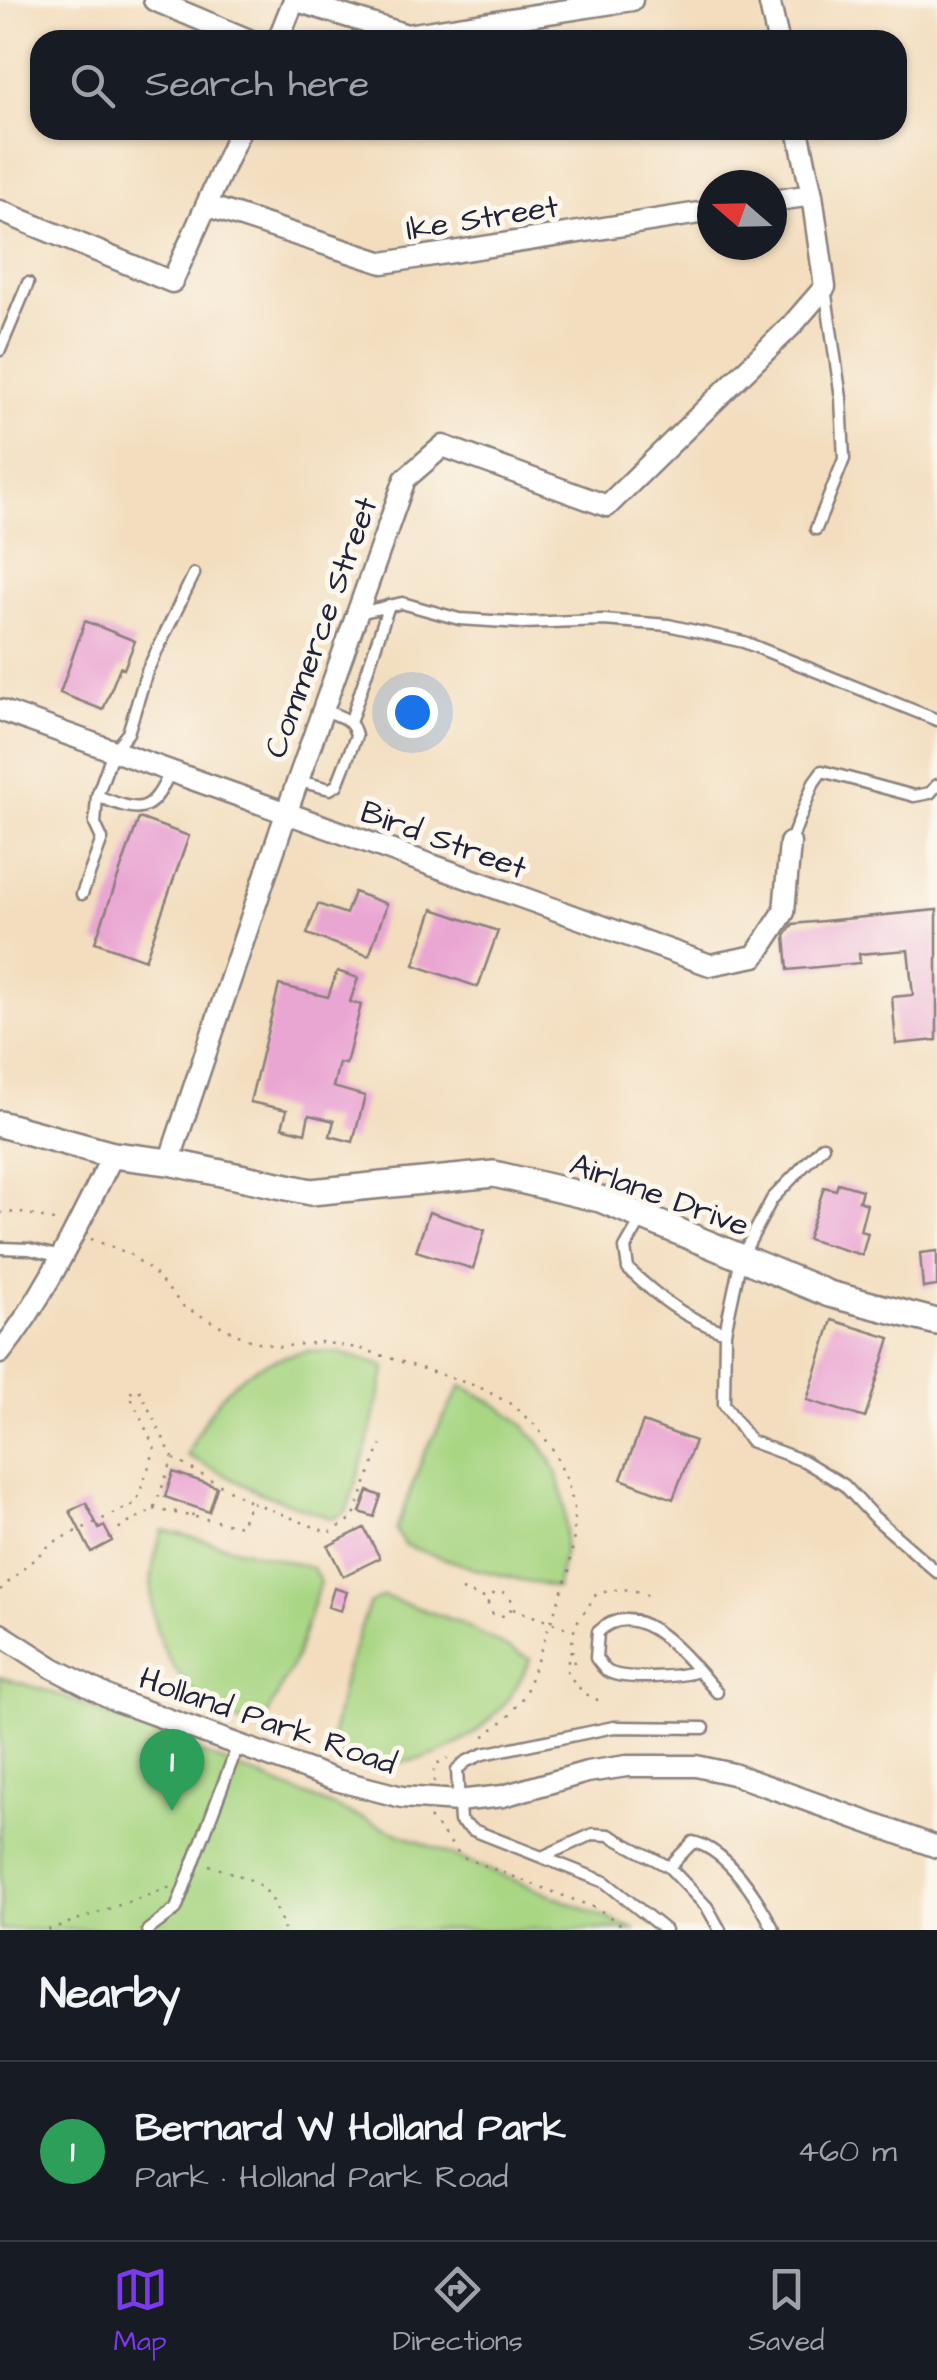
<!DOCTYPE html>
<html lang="en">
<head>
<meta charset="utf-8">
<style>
	body { margin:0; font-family:"Architects Daughter",sans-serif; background:#20242c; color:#f1f3f6 }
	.compass { position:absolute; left:697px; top:170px; width:90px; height:90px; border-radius:50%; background:#171b24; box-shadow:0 2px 8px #0004; rotate:290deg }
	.you { position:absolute; left:412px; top:712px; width:35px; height:35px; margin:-25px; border:8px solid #fff; border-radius:50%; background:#1a73e8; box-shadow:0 0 0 15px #1a73e833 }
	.badge { display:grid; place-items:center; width:65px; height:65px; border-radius:50%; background:#7c3aed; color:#fff; font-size:32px; font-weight:700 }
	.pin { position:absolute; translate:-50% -82px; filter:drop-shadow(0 2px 5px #0008) }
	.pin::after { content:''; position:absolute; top:52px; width:35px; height:30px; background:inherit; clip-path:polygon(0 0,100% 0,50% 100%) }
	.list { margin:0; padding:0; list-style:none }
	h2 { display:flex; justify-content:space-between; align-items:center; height:130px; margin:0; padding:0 40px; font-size:42px }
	h2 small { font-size:32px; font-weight:400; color:#9ea1a6 }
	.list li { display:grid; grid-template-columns:65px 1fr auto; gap:30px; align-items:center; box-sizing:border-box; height:180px; padding:0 40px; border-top:2px solid #363941 }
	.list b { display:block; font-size:38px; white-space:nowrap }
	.list p { margin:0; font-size:32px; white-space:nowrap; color:#9ea1a6 }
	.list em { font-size:32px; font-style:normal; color:#9ea1a6 }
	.icon { flex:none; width:55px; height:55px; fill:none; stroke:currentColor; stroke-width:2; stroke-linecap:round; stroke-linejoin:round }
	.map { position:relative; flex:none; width:937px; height:1930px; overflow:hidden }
	.search { position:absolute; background:#171b24; box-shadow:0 2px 8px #0004; left:30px; right:30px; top:30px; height:110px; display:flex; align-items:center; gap:25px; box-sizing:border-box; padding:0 35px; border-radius:30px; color:#9ea1a6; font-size:38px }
	.sheet { height:310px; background:#171b24 }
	nav { display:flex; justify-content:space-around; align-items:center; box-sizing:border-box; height:140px; border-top:2px solid #363941; background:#171b24; font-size:28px; color:#9ea1a6 }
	nav a { display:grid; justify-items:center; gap:5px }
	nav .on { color:#7c3aed }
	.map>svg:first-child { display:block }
	.green { fill:#a8d683; stroke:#657c5f; stroke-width:2.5 }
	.building { fill:#eaa6d3 }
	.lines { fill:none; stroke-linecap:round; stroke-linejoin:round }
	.service-casing { stroke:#8a807c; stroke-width:15 }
	.minor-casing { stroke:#8a807c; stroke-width:25 }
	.tertiary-casing { stroke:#8a807c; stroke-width:30 }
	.path { stroke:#8a807c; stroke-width:2.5; stroke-dasharray:2.5 8; stroke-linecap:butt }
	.service { stroke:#fff; stroke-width:10 }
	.minor { stroke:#fff; stroke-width:20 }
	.tertiary { stroke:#fff; stroke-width:25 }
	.labels { text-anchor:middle; stroke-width:10; stroke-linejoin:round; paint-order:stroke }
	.street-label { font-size:32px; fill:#22223b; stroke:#fbf7ec }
</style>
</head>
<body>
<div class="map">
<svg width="937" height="1930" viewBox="0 0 937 1930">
	<rect width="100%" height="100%" fill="#fbf7ec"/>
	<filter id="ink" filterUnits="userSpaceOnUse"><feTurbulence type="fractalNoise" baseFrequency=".01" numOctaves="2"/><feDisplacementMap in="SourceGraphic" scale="20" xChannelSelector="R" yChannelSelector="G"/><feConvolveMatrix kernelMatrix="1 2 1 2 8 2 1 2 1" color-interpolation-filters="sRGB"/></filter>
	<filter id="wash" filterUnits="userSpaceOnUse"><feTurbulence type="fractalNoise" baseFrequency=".0048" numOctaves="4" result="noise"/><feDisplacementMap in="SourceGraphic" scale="40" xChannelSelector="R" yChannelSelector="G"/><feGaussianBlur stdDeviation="2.25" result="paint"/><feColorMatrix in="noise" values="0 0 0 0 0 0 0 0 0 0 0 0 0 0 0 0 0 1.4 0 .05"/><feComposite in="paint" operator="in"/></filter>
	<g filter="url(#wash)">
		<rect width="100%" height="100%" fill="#f3ddbe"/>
		<path class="green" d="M308 1351 341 1353 386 1367 369 1439 347 1511 333 1519 258 1492 187 1455C214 1395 241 1362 308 1351Z
			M461 1386C554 1427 583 1491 556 1588L475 1569 404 1545 396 1530 424 1454Z
			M163 1530 313 1568 320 1582 296 1657 260 1730C246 1724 229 1719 217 1710 154 1666 137 1600 163 1530Z
			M383 1596 458 1622 530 1659C497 1741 413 1786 329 1751L345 1674 369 1604Z
			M0 1677 54 1693 636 1930H0Z"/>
		<g id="blocks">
			<path class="building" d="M85 621 135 641 124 669 120 667 103 710 60 693Z
				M139 818 189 836 145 960 95 942Z
				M354 892 387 904 369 956 307 934 318 904 346 914Z
				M433 909 498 931 478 987 414 965Z
				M937 910V1040L896 1044 892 997 913 995 908 950 859 954 860 963 788 970 785 936 793 924Z
				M337 971 358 978 350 1002 361 1005 346 1064 339 1063 333 1087 365 1096 353 1142 330 1136 334 1121 309 1115 305 1133 282 1127 287 1110 250 1102 279 985 328 997Z
				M838 1183 862 1190 859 1201 867 1204 860 1231 868 1233 862 1255 807 1239 824 1187 836 1190Z
				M429 1212 485 1230 473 1269 416 1251Z
				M937 1251V1286L923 1288 920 1253Z
				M832 1320 890 1338 865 1418 807 1400Z
				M643 1422 695 1441 673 1499 621 1479Z
				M173 1472 217 1487 209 1512 165 1497Z
				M368 1491 381 1496 374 1517 360 1512Z
				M86 1503 99 1529 104 1526 112 1541 91 1552 70 1511Z
				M364 1528 380 1558 343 1576 328 1546Z
				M334 1588 347 1592 341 1611 328 1607Z"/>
		</g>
	</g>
	<g filter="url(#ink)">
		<use href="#blocks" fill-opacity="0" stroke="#8a807c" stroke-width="2.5"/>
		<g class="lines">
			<g class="service-casing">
				<path id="service" d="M0 350 28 283
					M816 529 844 459 841 398 825 288
					M359 613 402 603 459 619 523 623 603 620 668 625 744 642 937 720
					M350 723 389 605
					M299 781 330 789 337 785 356 736C353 718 338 716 324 710
					M97 796C139 812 150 817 170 772
					M790 843 814 782 822 771 914 796 930 793 937 785
					M82 894 102 839 95 824 97 796 113 751 128 733 147 671 194 574
					M823 1146 772 1199 741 1258 725 1332 724 1404 750 1441 804 1461 844 1485 874 1517 937 1572
					M643 1217 625 1248 628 1269C658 1297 685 1319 725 1332
					M0 1248 29 1249 61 1257
					M698 1671C680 1677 623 1681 607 1671 603 1668 599 1662 596 1658L598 1632C640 1592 689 1662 717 1692
					M544 1856 593 1834 609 1835 669 1867 707 1907 720 1930
					M669 1867 693 1842C728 1850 758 1899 774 1930
					M148 1930 176 1909 238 1745
					M665 1930 605 1882 473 1830 460 1821 457 1770 465 1762 483 1754 614 1727 704 1728"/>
			</g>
			<g class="minor-casing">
				<path id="minor" d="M154 0 249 40
					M294 0 407 35 632 0
					M769 0 778 40
					M278 40 294 0
					M772 201 812 195
					M208 206 383 263 712 211
					M0 211 172 282 240 130
					M0 710 710 965 755 956 784 912 790 843
					M169 1162 286 814 405 479 443 446 607 506 792 325 825 287 812 195 798 130
					M0 1353C47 1294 79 1222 113 1155
					M0 1634 53 1668 117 1701 336 1780 402 1797 458 1801 503 1796 587 1772 627 1766H696L733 1774 937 1847"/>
			</g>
			<g class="tertiary-casing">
				<path id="tertiary" d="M0 1124 113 1155 169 1162 311 1192 494 1174 600 1199 829 1294 937 1322"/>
			</g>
			<path class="path" d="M0 1213 21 1212 57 1222
				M91 1239 130 1254 153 1272 184 1307 246 1339 279 1347 321 1342 362 1349 479 1387 509 1403 535 1425 552 1448 567 1480 574 1508V1536L569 1571 525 1694 510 1715 481 1739
				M252 1502 329 1533 353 1518 381 1444
				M154 1509 241 1526 250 1502 174 1459
				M175 1513 178 1502
				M192 1516 196 1507
				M0 1590 52 1543 136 1503 155 1449 129 1393 139 1389 173 1458 154 1509 112 1532
				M462 1590 487 1599
				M488 1604a12 12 0 1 1 24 0a12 12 0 1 1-24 0Z
				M513 1609 572 1630
				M571 1650 566 1669C574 1684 584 1696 601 1701
				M574 1663C571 1648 571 1633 579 1619 585 1610 590 1608 592 1597 613 1587 634 1586 653 1599
				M434 1782V1765L448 1758
				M430 1818 462 1857 598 1909 629 1930
				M209 1865C257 1883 268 1877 284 1930
				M48 1930 171 1887"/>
			<use href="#service" class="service"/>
			<use href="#minor" class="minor"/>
			<use href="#tertiary" class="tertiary"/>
		</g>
	</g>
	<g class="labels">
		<g class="street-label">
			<text transform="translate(482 217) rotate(-9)" y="11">Ike Street</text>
			<text transform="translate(320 627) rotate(-70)" y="11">Commerce Street</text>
			<text transform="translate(444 839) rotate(20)" y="11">Bird Street</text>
			<text transform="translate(660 1194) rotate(20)" y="11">Airlane Drive</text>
			<text transform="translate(268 1720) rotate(19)" y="11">Holland Park Road</text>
		</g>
	</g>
</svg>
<svg class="compass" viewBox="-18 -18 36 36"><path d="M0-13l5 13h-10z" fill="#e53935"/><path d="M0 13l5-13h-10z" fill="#9ea1a6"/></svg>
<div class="you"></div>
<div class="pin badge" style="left:172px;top:1811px;background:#2e9e5b">1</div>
<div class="search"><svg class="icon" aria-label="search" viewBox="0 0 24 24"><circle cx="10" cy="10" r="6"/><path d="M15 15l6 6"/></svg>Search here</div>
</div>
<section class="sheet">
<h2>Nearby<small></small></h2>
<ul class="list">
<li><span class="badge" style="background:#2e9e5b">1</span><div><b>Bernard W Holland Park</b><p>Park · Holland Park Road</p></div><em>460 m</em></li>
</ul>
</section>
<nav>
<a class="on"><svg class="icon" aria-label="map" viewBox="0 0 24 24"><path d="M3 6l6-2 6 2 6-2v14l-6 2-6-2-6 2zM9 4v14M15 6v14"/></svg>Map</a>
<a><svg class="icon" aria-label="directions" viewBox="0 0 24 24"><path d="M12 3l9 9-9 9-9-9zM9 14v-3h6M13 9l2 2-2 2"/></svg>Directions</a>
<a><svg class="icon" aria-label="saved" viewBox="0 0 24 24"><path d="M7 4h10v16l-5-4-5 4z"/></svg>Saved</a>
</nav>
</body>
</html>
